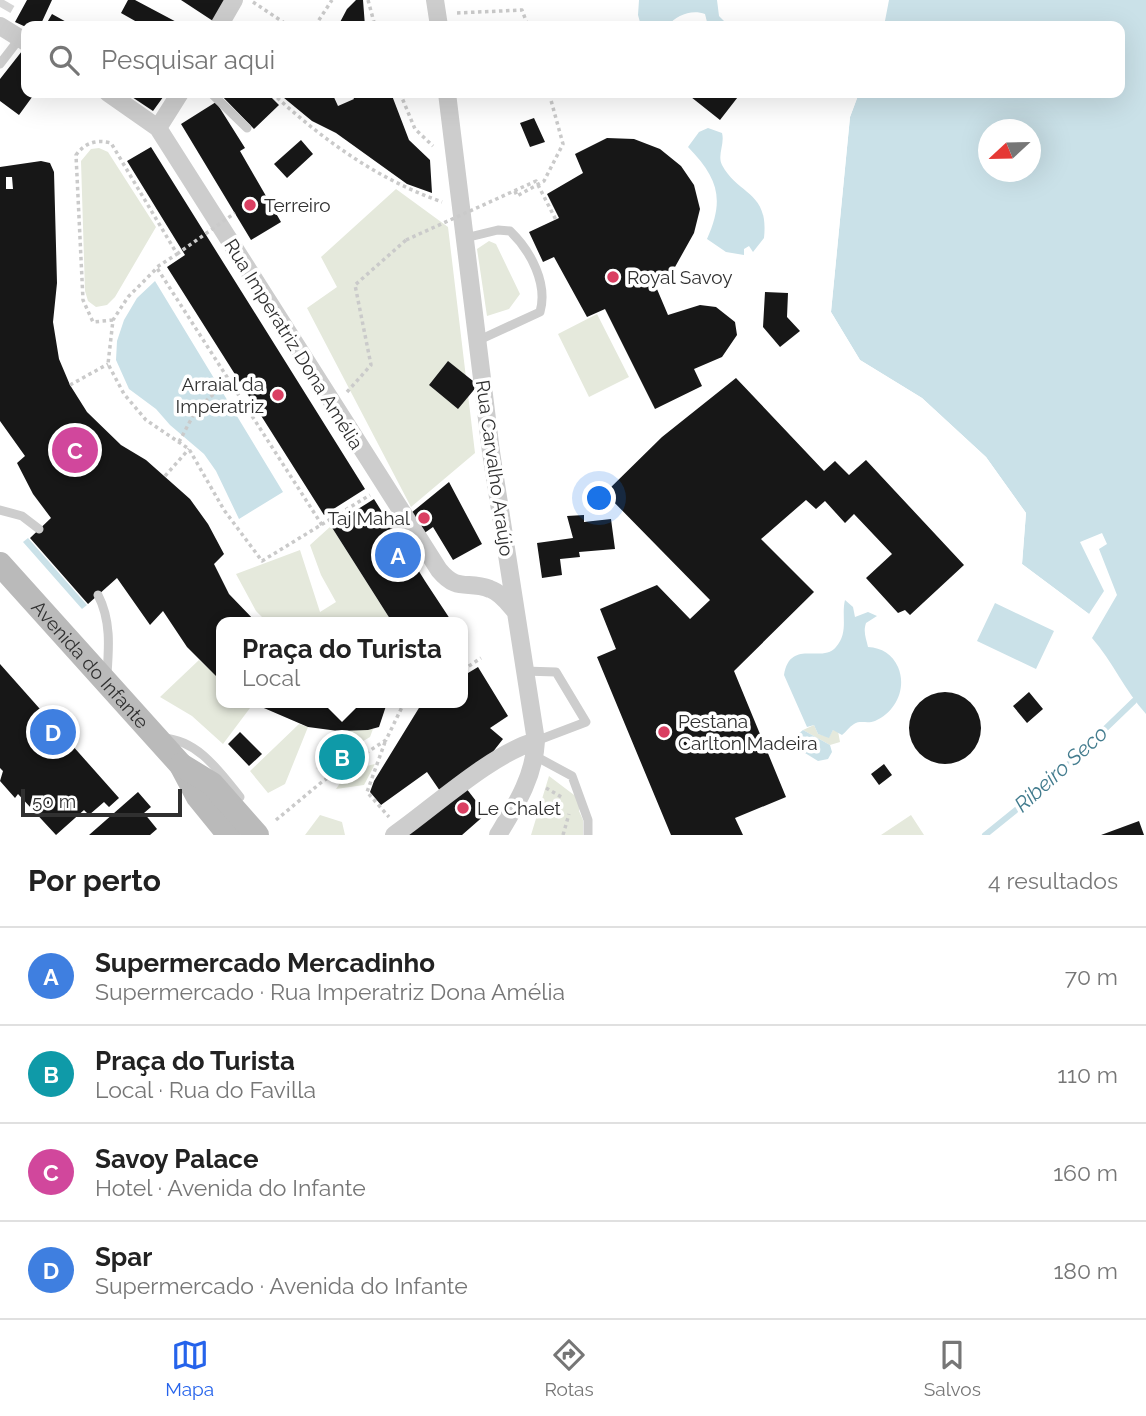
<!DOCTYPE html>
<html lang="pt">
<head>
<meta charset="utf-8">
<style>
	body { margin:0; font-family:Raleway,sans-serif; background:#f6f6f6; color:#222 }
	.compass { position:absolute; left:978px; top:119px; width:63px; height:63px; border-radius:50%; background:#fff; box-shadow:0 7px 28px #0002; rotate:248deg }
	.scale { position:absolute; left:21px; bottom:18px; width:161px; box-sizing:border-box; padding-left:7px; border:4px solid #303030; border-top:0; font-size:19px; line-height:24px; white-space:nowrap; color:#303030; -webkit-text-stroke:5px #fff; paint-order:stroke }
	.you { position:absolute; left:600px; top:499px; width:24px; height:24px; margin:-18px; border:5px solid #fff; border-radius:50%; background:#1a73e8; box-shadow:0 0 0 10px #1a73e833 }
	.badge { display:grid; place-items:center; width:46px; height:46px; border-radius:50%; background:#2563eb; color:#fff; font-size:23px; font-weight:700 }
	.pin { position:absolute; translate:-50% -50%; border:4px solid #fff; box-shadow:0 2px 7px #0006 }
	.popup { position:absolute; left:216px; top:617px; width:252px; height:91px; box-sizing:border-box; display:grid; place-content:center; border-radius:14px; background:#fff; filter:drop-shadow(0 2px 5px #0005); font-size:23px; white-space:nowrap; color:#767676 }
	.popup b { font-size:26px; color:#222 }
	.popup::after { content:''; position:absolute; left:50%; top:100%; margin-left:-14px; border:14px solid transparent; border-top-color:#fff }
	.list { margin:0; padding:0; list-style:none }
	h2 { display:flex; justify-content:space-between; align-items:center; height:91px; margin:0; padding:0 28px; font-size:30px }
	h2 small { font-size:23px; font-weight:400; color:#767676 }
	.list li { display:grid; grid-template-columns:46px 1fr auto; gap:21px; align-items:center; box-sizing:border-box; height:98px; padding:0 28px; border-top:2px solid #e0e0e0 }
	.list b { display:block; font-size:26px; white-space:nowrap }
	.list p { margin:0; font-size:23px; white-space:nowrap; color:#767676 }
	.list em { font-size:23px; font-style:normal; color:#767676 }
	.icon { flex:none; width:38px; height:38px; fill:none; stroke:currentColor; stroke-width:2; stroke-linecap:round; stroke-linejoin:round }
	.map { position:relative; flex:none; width:1146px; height:835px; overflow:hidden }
	.search { position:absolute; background:#fff; box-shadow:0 7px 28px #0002; left:21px; right:21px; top:21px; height:77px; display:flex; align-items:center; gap:18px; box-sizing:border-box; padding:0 24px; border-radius:14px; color:#767676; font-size:26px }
	.sheet { height:483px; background:#fff }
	nav { display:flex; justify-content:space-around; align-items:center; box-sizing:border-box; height:98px; border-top:2px solid #e0e0e0; background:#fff; font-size:19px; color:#767676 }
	nav a { display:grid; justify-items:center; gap:4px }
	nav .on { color:#2563eb }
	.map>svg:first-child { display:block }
	.green { fill:#e5e9dc }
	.water { fill:#cae1e8; fill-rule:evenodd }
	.pier { fill:#fff }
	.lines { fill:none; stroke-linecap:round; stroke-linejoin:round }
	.stream { stroke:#cae1e8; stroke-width:6 }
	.building { fill:#171717; fill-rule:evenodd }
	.secondary-tunnel { stroke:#d6d6d6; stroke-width:24; stroke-dasharray:24 12; stroke-linecap:butt }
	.path { stroke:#cacaca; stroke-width:3.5; stroke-dasharray:3.5 3.5; stroke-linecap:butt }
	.lane { stroke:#cdcdcd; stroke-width:9 }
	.street { stroke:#cdcdcd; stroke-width:18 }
	.secondary { stroke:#bababa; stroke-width:24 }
	.path-bridge { stroke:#cacaca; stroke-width:3.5; stroke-dasharray:3.5 3.5; stroke-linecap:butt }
	.poi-dot { fill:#da3f62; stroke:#fff; stroke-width:2.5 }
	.labels { text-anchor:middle; stroke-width:7; stroke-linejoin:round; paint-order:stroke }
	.poi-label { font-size:19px; fill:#303030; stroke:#fff; text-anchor:start }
	.street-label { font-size:19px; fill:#303030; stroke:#fff }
	.water-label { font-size:21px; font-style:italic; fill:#437c8e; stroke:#fff }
</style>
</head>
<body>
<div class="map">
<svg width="1146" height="835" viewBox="0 0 1146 835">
	<rect width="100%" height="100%" fill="#fff"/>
	<path class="green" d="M99 148 108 152 156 227 115 297 107 305 96 307 88 301 85 291 81 161 91 149Z
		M396 189 448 227 475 453 411 507 307 308 337 287 321 257Z
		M489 241 496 244 520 294 509 309 487 316 477 249Z
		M597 314 629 377 589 397 558 334Z
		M331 526 392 622H267L256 611 236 574 300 550 320 612 336 602 321 575 310 545Z
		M199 660 221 680V703L253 704 223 744 192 716 160 697Z
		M299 724 308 727 285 784 268 793 250 771Z
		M814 725 818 734 829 737 833 730 838 731 840 742 830 745 803 730Z
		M373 729 370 737 316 769 338 731Z
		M375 764 364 785 336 789 349 770Z
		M549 776 582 801 579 811 583 820V835H531Z
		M320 815 342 822 345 835H305Z
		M911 815 924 835H881Z"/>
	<path class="water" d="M639 0H717L719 16 729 26H708L705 14C692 9 676 15 668 26H641L638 15Z
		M889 0H1146V714C1125 691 1113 662 1092 638L1117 595 1099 549 1107 544 1102 533 1080 542 1104 591 1089 614 1022 564 1026 513 986 457 922 398 860 360 831 312 850 117 859 93H1120V26H884ZM988 130H1030V172H988Z
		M708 128 722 133C725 144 717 155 722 165 739 196 769 191 764 238L753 252 749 246 744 249V255L726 252 707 239C725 199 718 178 688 147L699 132Z
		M155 281 283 492 239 519 216 471 204 454 170 425 156 409 129 389 116 360 117 341 124 320 137 298Z
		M28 538 87 605 82 609 23 542Z
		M845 600 853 607 855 617 868 612 877 616 866 623C863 632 866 638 868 647 882 648 892 654 898 667 907 688 896 712 875 721 868 724 860 720 854 724 849 727 846 732 842 735L833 730 829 738 818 734 814 725 807 727 784 675C790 638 822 664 836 647 849 632 841 616 845 600Z
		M995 603 1054 631 1036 669 977 641Z
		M803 730 830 745 832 752 828 759 818 761 805 753 797 735Z"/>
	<path class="pier" d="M855 93H859L850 117 831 312 860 360 922 398 986 457 1026 513 1022 564 1089 614 1084 615 1019 567 1022 514 983 459 919 401 857 362 828 313 846 117Z"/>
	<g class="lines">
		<path class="stream" d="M985 835 1048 784 1134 701"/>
	</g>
	<path class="building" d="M27 0H52L40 26 26 27 15 22Z
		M128 0H135L184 26H144L121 13Z
		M181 0H227L213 21Z
		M356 0H363L365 26H338L347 9Z
		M52 14 70 24 69 26H45Z
		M22 51 26 54V93H35L19 115 0 101V79Z
		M126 93H166L153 111Z
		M219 93H267L279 105 254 129Z
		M278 93H332L338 106 354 99 351 93H391L409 140 430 160 432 193 407 184 336 133 312 121Z
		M694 93H741L720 120 691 97Z
		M216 102 245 148 240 151 281 222 251 240 181 124Z
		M534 118 545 142 530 147 520 123Z
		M607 138 634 139 660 149 681 166 694 185 700 209 694 233 675 267 654 282 668 315 700 305 716 307 735 322 737 335 722 357 694 369 702 386 655 409 605 309 587 317 554 257 543 262 529 232 559 218 547 194 583 173 575 154Z
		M301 140 313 154 287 178 274 164Z
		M151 147 365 489 324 515 167 267 185 255 127 161Z
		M41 161 50 163 54 172 57 283 53 322 59 359 70 385 87 412 121 445 146 460 190 499 208 524 224 554 214 564 229 594 256 622H221V681L187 647 163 611 150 625 117 578 88 604 30 538 51 518 33 494 17 463 25 456 0 421V167ZM6 177H12L13 189H6Z
		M765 292 788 293 787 317 800 331 780 347 763 327Z
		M448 361 478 385 458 409 429 385Z
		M736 378 824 471 835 461 849 475 866 460 964 565 910 615 905 610 898 613 866 578 892 554 854 514 845 523 825 501 816 509 806 500 761 539 814 592 734 671 786 797 735 818 743 835H671L597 657 616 649 600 609 657 585 690 619 710 600 605 493 662 437Z
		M449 482 482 544 453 560 433 527 423 534 411 513Z
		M374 499 425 581 452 622H392L331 526Z
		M584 515V522L611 519 615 549 579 552 580 557 560 559 562 575 542 578 537 543 573 538 567 516Z
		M0 664 119 798 109 807 104 802 89 815 84 810 56 835 18 794 15 798 0 781 3 771 0 768Z
		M478 667 508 716 490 728 503 739 492 753 440 791 427 772 381 805 370 792 374 781 422 703H463V676Z
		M909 728a36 36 0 1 1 72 0a36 36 0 1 1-72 0Z
		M1029 692 1043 709 1027 723 1013 706Z
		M252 703H387L379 727 368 730 338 731 308 727Z
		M240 732 262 754 249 766 228 744Z
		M884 764 892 775 879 785 871 774Z
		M466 788 486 814 462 835H401Z
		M138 792 151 807 144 813 157 829 150 835H89Z
		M1139 821 1144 835H1101Z"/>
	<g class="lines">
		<path class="secondary-tunnel" d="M0 7 4 0"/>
		<path class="path" d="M368 0 375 26
			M253 2 289 26
			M457 13 522 10 528 26
			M315 26 332 0
			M272 93C323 140 377 179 442 202
			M400 93 415 129 433 146
			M515 191 517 196 544 181 563 144 549 93
			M113 320 93 322 83 300 76 155C85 143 96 139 111 143L177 254 157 267
			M70 385 108 364
			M347 392 371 365 355 285 406 240
			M179 442 196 410 229 380
			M165 476 189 449
			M322 525 157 268 128 297 113 320 108 364 124 394 146 420 189 449 224 510 262 561 370 495
			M463 670 481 658
			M385 742 367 792 389 817
			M546 788 563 798
			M276 820 323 781 386 740 402 707 409 703
			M563 835 569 814"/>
		<path class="lane" d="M0 64 20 38
			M211 93 247 128
			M465 238 498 230 510 231C531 251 548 284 540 312L477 341
			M0 510 22 516 39 529
			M98 595C111 620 109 647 107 674
			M524 671 556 672 586 722 536 741
			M163 738C198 740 219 771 240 797
			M535 756 572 776 588 820V835"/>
		<path class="street" d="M435 0 439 26
			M0 26 26 42
			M219 26 234 0
			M108 93 158 128 439 570C458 593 467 580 490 589 500 592 508 603 515 611
			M447 93 491 452 536 741C534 777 516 805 498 835
			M158 128 180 93
			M394 835C434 807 491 754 536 741"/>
		<g class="secondary">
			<path id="s1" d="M0 564 181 765 198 797 229 835"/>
			<path d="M181 765 212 784 257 835"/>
		</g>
		<path class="path-bridge" d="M406 240 536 181 556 220
			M177 254 235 213"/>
	</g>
	<g class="poi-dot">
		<circle cx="250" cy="205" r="7"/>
		<circle cx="613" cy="277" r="7"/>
		<circle cx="278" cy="395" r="7"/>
		<circle cx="424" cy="518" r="7"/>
		<circle cx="664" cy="732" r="7"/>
		<circle cx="463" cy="808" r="7"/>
	</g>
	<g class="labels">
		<g class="poi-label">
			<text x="264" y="212">Terreiro</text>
			<text x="627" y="284">Royal Savoy</text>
			<text x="264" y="391" text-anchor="end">Arraial da<tspan x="264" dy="22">Imperatriz</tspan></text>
			<text x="410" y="525" text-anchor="end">Taj Mahal</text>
			<text x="678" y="728">Pestana<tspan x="678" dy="22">Carlton Madeira</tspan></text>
			<text x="477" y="815">Le Chalet</text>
		</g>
		<g class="street-label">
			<text transform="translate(294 344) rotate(58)" y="7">Rua Imperatriz Dona Amélia</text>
			<text transform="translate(495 468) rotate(82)" y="7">Rua Carvalho Araújo</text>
			<text dy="7" stroke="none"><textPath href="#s1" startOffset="135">Avenida do Infante</textPath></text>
		</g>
		<g class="water-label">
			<text transform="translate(1061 769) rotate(-42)" y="7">Ribeiro Seco</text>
		</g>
	</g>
</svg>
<svg class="compass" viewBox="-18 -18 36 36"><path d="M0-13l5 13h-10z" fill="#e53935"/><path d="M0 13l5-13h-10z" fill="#767676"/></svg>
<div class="scale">50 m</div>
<div class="you"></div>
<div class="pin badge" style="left:398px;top:555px;background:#3f7fe0">A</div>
<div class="pin badge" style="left:342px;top:757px;background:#0f9aa8">B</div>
<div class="popup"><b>Praça do Turista</b>Local</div>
<div class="pin badge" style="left:75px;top:450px;background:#d1479c">C</div>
<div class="pin badge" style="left:53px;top:732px;background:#3f7fe0">D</div>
<div class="search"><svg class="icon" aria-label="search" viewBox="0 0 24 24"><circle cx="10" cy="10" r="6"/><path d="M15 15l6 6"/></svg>Pesquisar aqui</div>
</div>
<section class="sheet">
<h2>Por perto<small>4 resultados</small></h2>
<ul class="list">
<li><span class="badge" style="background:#3f7fe0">A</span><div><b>Supermercado Mercadinho</b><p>Supermercado · Rua Imperatriz Dona Amélia</p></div><em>70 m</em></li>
<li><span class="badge" style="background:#0f9aa8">B</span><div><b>Praça do Turista</b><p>Local · Rua do Favilla</p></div><em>110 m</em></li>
<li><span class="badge" style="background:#d1479c">C</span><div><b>Savoy Palace</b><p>Hotel · Avenida do Infante</p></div><em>160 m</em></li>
<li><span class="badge" style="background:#3f7fe0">D</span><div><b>Spar</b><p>Supermercado · Avenida do Infante</p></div><em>180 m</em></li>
</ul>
</section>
<nav>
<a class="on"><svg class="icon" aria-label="map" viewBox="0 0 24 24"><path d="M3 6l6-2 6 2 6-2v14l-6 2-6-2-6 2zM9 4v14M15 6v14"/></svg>Mapa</a>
<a><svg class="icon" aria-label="directions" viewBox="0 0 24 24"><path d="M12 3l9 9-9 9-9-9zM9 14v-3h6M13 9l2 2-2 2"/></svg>Rotas</a>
<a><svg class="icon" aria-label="saved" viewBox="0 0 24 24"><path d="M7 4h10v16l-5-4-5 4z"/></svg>Salvos</a>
</nav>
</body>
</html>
